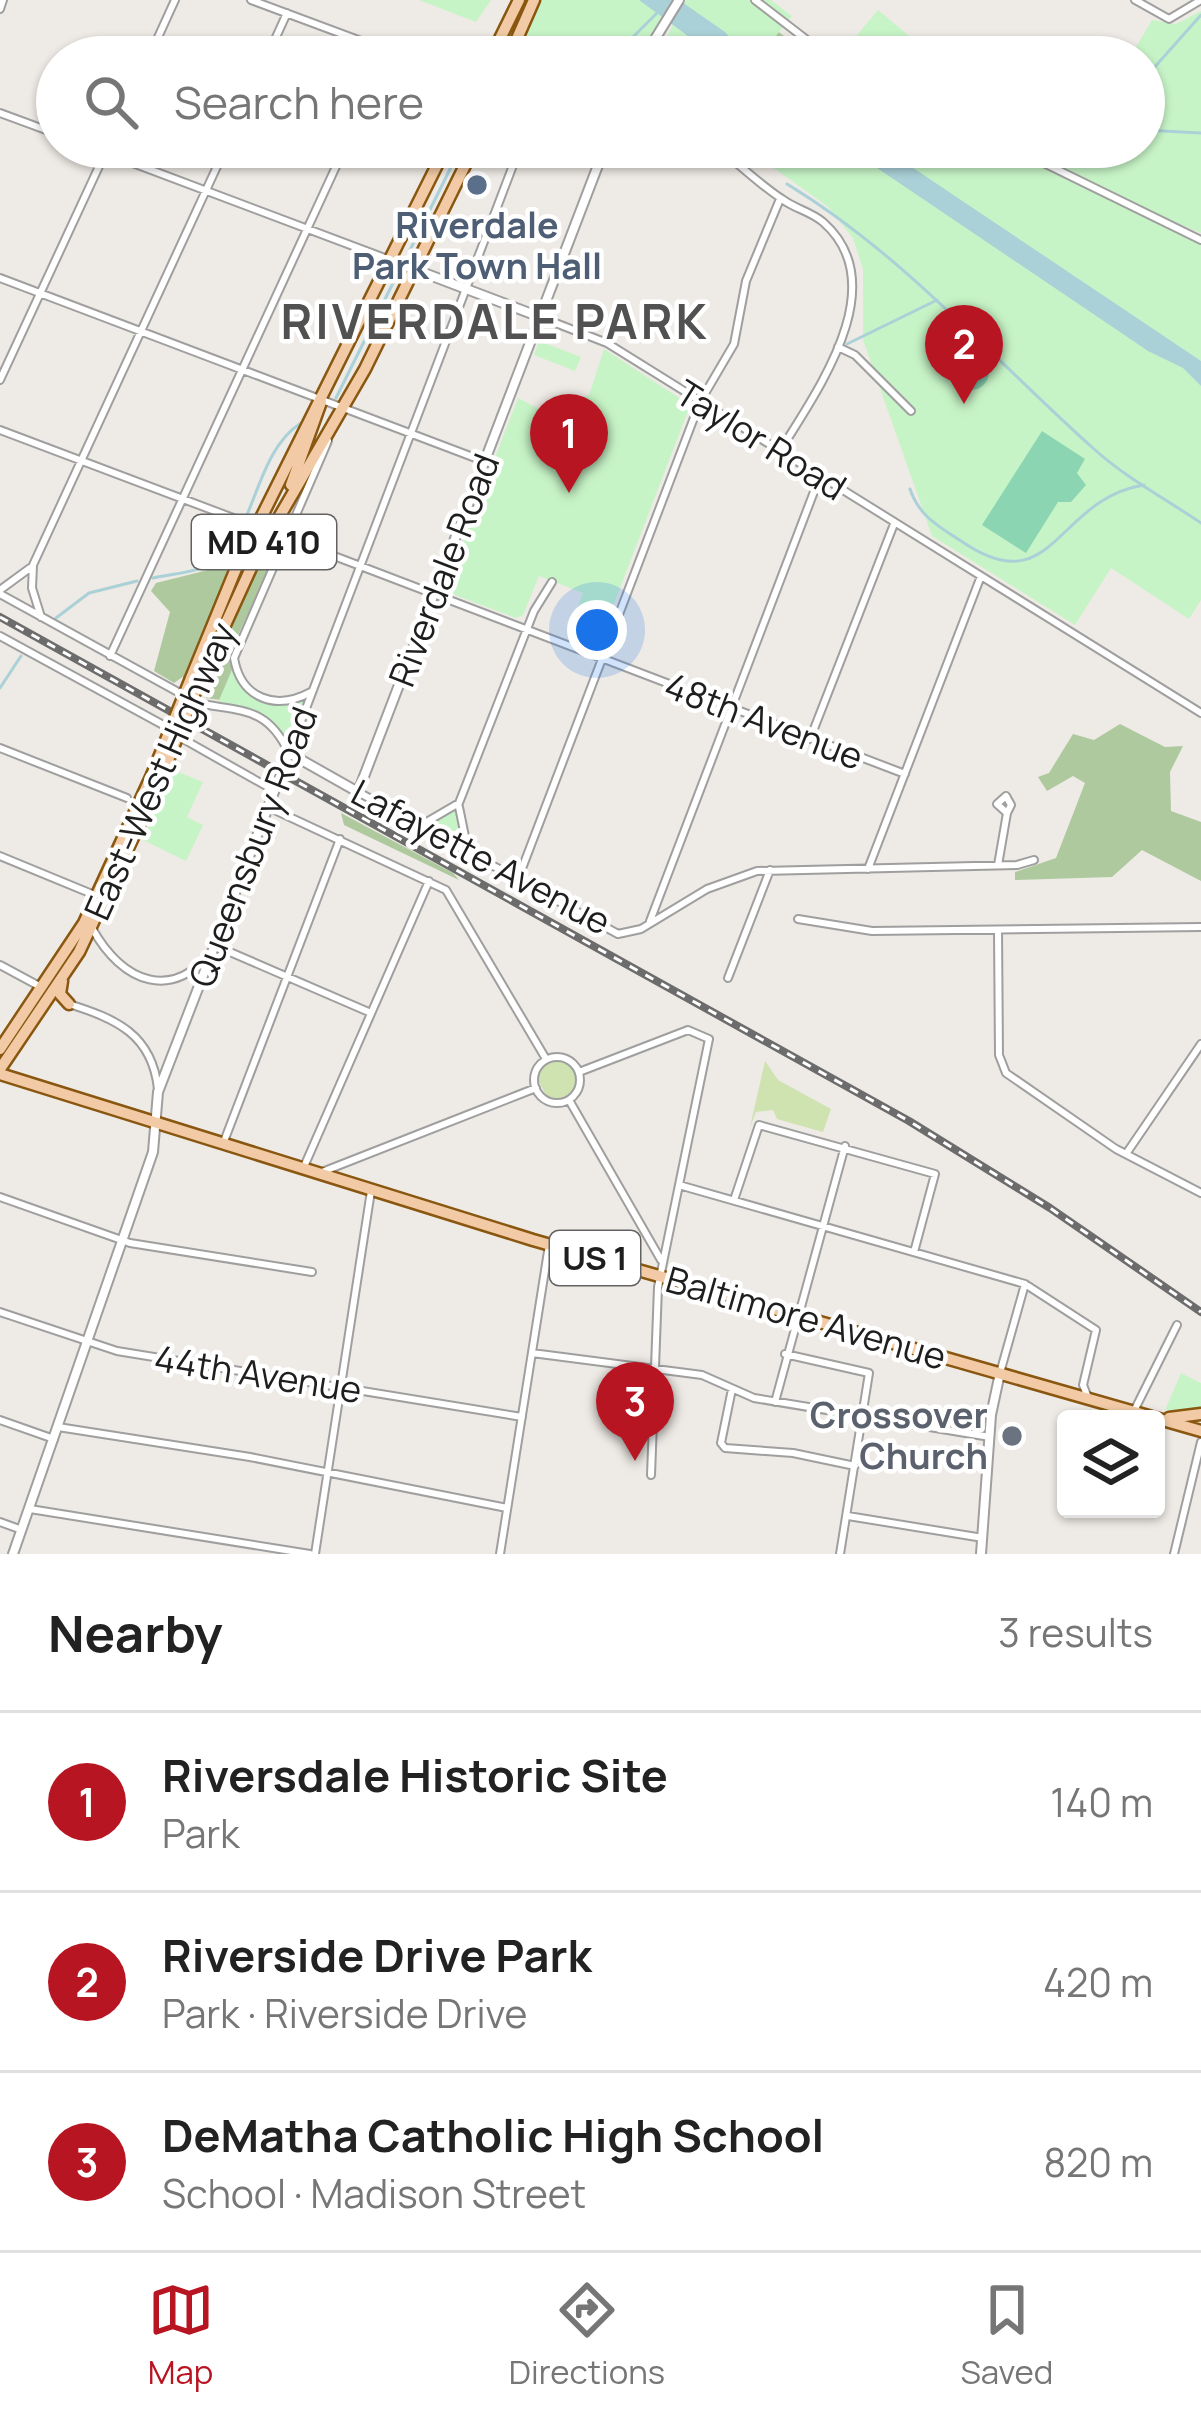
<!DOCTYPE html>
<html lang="en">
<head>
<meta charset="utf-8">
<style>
	body { margin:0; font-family:Manrope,sans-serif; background:#f2f2f2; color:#222 }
	.controls { position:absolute; right:36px; bottom:36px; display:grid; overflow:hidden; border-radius:12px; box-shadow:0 3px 9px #0004 }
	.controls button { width:108px; height:108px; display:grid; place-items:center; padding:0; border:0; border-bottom:3px solid #e0e0e0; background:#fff; color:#222; font:60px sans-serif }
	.you { position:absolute; left:597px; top:630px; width:42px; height:42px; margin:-30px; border:9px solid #fff; border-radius:50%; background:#1a73e8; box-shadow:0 0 0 18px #1a73e833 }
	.badge { display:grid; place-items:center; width:78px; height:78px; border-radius:50%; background:#b81522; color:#fff; font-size:39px; font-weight:700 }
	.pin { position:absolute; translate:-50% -99px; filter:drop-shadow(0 3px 6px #0008) }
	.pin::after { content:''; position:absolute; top:63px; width:42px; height:36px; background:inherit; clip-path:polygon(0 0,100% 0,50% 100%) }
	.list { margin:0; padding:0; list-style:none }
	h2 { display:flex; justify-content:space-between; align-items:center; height:156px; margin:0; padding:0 48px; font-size:51px }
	h2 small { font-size:39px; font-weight:400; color:#767676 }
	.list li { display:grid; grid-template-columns:78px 1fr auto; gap:36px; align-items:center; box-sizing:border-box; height:180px; padding:0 48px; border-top:3px solid #e0e0e0 }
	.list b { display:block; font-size:45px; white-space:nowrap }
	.list p { margin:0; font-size:39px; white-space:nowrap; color:#767676 }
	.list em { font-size:39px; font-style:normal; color:#767676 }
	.icon { flex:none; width:66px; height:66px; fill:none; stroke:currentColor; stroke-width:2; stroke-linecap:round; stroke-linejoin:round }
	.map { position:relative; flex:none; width:1201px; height:1554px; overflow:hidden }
	.search { position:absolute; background:#fff; box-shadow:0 3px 9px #0004; left:36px; right:36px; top:36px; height:132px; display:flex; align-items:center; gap:30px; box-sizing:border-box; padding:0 42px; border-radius:66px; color:#767676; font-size:45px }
	.sheet { height:696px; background:#fff }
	nav { display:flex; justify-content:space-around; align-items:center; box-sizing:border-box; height:168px; border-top:3px solid #e0e0e0; background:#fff; font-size:33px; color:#767676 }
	nav a { display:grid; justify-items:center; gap:6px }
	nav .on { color:#b81522 }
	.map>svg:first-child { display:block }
	.grass { fill:#cee3b0 }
	.forest { fill:#afc99e }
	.park { fill:#c7f4c7 }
	.pitch { fill:#8bd5b2 }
	.water { fill:#aad1d7 }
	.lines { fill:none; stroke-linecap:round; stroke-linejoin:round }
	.stream { stroke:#aad1d7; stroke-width:3 }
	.minor-casing { stroke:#9f9f9f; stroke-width:10 }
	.tertiary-casing { stroke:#9f9f9f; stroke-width:12 }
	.primary-casing { stroke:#89570f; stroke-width:15 }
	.minor { stroke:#fff; stroke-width:6 }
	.tertiary { stroke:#fff; stroke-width:8 }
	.primary { stroke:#f2cba6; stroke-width:10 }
	.rail-casing { stroke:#6c6c6c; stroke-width:8 }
	.rail { stroke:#fff; stroke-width:3; stroke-dasharray:9; stroke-linecap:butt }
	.primary-bridge-casing { stroke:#89570f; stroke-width:15; stroke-linecap:butt }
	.primary-bridge { stroke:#f2cba6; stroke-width:10 }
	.service-dot { fill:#5c6f8a; stroke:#fff; stroke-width:4.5 }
	.worship-dot { fill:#6b7280; stroke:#fff; stroke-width:4.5 }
	.labels { text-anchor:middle; stroke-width:9; stroke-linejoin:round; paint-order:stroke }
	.shield { fill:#fff; stroke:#626262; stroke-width:3 }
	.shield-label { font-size:33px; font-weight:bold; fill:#1e1e1e }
	.service-label { font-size:36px; font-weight:bold; fill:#4e5e75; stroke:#fff }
	.street-label { font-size:36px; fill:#1e1e1e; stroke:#fff }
	.worship-label { font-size:36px; font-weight:bold; fill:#5b616d; stroke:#fff; text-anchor:end }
	.district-label { font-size:48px; font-weight:bold; letter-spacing:3px; fill:#515151; stroke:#fff }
</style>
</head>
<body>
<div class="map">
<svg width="1201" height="1554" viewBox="0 0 1201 1554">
	<rect width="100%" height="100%" fill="#eeeae5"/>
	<path class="grass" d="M555 1058 574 1066C584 1087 566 1103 547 1097L537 1078 542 1066Z
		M765 1061 778 1080 831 1109 823 1132 777 1119 773 1110 756 1112 750 1127Z"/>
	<path class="forest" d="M771 26 811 57H766L750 50Z
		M279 535 281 544 232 648V672L220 700 206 698 224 637 273 536Z
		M239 545 184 676 174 683 154 671 170 612 151 591 156 583 208 570Z
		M1120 724 1165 747 1183 746 1170 772 1171 811 1201 822V881L1142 850 1112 877 1015 880V872L1056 858 1085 783 1073 776 1047 791 1038 777 1049 773 1073 734 1094 740Z
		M341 813 453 873 459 880 344 825Z"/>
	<path class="park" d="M419 0H491L476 22Z
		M539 0H671L639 57H527L526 51H515Z
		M686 0H771L792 16 759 57H678L664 42Z
		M878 10 920 45 911 57H839Z
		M1201 11V233L1122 200 1021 147H1144V57H1130L1152 20 1176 24Z
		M744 147H1007L1201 242V600L1189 619 1111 568 1075 625 932 536 863 340V269L853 238 827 206Z
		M539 341 581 357 575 371 534 355Z
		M604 349 684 401 688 411 597 648 567 637 583 593 539 576 523 615 516 618 455 595 448 580 518 398 545 412 589 395Z
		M234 665C258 707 271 703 313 690L289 753 262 715 217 705Z
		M171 769 203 782 187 817 203 825 186 861 143 840Z
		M459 804 468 851 419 825Z
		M1181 1373 1201 1383V1409L1165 1410Z"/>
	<path class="pitch" d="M953 372a18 18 0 1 1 36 0a18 18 0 1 1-36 0Z
		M1042 431 1085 459 1077 473 1086 485 1071 502H1058L1026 553 982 525Z"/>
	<path class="water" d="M639 0H679L725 32 747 57 711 53Z
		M846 147H882L1201 361V386L1183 368 1148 351Z"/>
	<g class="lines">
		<path class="stream" d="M579 57 627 43 658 12
			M1144 79 1201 15
			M1144 130 1201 133
			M787 184C904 255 993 359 1094 449 1126 478 1166 499 1201 523
			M410 250 461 147
			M847 344 937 300
			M336 398 397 275
			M910 489C919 516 938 526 961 541 1054 605 1055 499 1144 485
			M153 578C171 574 193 573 209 565 256 541 252 454 301 423
			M56 618 89 593 137 581
			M0 688 21 656"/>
		<g class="minor-casing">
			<path id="minor" d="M251 0 404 57
				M755 0 829 57
				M1135 0 1169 19 1201 0
				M0 9 3 0
				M149 57 175 0
				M267 57 287 13
				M0 113 57 134
				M90 147 390 260
				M715 147 731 158 733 147
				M1011 147 1201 240
				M432 152 434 147
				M731 158C747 172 765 188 782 199 795 209 810 211 823 222 895 285 816 392 780 451
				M0 278 486 462
				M540 317 607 343 1201 713
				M838 347 855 355 911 411
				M0 380 108 147
				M0 430 236 519
				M287 538 905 774
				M0 590 30 568
				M0 594 178 692
				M41 617 32 588 33 565 226 147
				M0 636 165 726
				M110 656 345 147
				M311 692C276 711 241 699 234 658L328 441
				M197 703C242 712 267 706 289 753
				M183 739 275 791
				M810 739 894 524
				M0 748 127 798
				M289 753 520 147
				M358 792 618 934 641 929 707 889 757 871 1017 865 1034 860
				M268 807 446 890 546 1059
				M459 807 468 851
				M423 824 459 803 534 611 552 582
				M0 856 97 896
				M998 865 1007 813 997 804 1006 796 1011 805 1007 813
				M868 869 981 576
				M518 879 700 402 734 344 746 281 780 199
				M798 919 872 931 1201 927
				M650 921 820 476
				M92 928C122 983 174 1004 216 946L371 1013
				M998 930 999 1055 1006 1073 1116 1149 1201 1193
				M0 965 39 986
				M728 978 770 870
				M69 1004C116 1019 152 1034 158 1089
				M534 1080a23 23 0 1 1 46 0a23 23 0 1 1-46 0Z
				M579 1072 688 1030 709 1039 658 1287 651 1475
				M569 1100 661 1260
				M223 1144 340 839
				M1126 1154 1201 1044
				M303 1169 429 881
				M322 1172 536 1088
				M679 1185 1025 1284 1096 1330 1083 1385 1087 1395
				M0 1197 130 1243 312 1272
				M734 1200 759 1125 935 1174 914 1252
				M0 1312 117 1351 522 1417
				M532 1353 702 1375 754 1398 990 1437
				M785 1354 869 1373 840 1554
				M1000 1373 1025 1284
				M732 1389 721 1443 725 1448 793 1453 855 1466
				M775 1402 845 1146
				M1134 1411 1177 1325
				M0 1420 54 1439
				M58 1427 250 1457 507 1508
				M30 1509 310 1554
				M848 1516 983 1538
				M0 1522 22 1530
				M315 1554 371 1191
				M500 1554 549 1245
				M1174 1554 1201 1442"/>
		</g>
		<g class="tertiary-casing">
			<path id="tertiary" d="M644 57 679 0
				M390 260 540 317
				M13 1554 153 1152 158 1092 289 753 358 792 605 147
				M981 1554 991 1415 1000 1373"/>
		</g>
		<g class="primary-casing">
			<path id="primary" d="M491 57 519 0
				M509 57 534 0
				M291 485 321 402
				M191 678 237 566 446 147
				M199 682 256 557 365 369 474 147
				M62 981 60 994 69 1004
				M0 1049 84 923 152 775
				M0 1069 79 952 161 778
				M0 1074 533 1240 1201 1431
				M1169 1418 1201 1414"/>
		</g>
		<use href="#minor" class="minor"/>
		<use href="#tertiary" class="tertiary"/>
		<use href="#primary" class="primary"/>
		<g class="rail-casing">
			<path id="rail" d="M0 617 909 1121 1050 1208 1201 1312"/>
		</g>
		<use href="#rail" class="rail"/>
		<g class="primary-bridge-casing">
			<path id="primary-bridge" d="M152 775 191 678
				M161 778 199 682"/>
		</g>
		<use href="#primary-bridge" class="primary-bridge"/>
	</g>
	<circle class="service-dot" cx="477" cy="185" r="12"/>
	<circle class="worship-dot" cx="1012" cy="1436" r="12"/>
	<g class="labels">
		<g class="shield">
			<rect x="192" y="515" width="144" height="54" rx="9"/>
			<rect x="550" y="1231" width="90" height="54" rx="9"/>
		</g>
		<g class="shield-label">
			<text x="264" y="554">MD 410</text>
			<text x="595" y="1270">US 1</text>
		</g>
		<g class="service-label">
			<text x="477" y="238">Riverdale<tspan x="477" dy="41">Park Town Hall</tspan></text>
		</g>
		<g class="street-label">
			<text transform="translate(761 440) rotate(32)" y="13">Taylor Road</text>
			<text transform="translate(444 570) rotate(-69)" y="13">Riverdale Road</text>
			<text transform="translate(764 721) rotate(21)" y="13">48th Avenue</text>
			<text transform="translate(160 771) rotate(-66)" y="13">East-West Highway</text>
			<text transform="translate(253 847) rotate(-69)" y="13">Queensbury Road</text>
			<text transform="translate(481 857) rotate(28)" y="13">Lafayette Avenue</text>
			<text transform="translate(806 1318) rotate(16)" y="13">Baltimore Avenue</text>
			<text transform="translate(258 1374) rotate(9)" y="13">44th Avenue</text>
		</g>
		<g class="worship-label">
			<text x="988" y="1428">Crossover<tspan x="988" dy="41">Church</tspan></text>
		</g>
		<g class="district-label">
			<text x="495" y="339">RIVERDALE PARK</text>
		</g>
	</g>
</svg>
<div class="controls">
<button><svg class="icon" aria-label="layers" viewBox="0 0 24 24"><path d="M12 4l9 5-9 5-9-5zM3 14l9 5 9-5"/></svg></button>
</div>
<div class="you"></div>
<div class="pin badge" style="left:569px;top:493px">1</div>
<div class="pin badge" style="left:964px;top:404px">2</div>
<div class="pin badge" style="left:635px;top:1461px">3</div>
<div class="search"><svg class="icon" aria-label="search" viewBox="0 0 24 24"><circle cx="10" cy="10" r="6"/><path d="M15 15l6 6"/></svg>Search here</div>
</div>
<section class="sheet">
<h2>Nearby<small>3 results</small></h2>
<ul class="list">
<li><span class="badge">1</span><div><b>Riversdale Historic Site</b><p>Park</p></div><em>140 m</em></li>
<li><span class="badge">2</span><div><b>Riverside Drive Park</b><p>Park · Riverside Drive</p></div><em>420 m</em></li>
<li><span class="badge">3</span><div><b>DeMatha Catholic High School</b><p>School · Madison Street</p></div><em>820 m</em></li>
</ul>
</section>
<nav>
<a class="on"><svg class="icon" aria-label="map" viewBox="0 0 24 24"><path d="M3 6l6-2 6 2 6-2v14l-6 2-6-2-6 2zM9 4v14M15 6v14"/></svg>Map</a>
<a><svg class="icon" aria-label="directions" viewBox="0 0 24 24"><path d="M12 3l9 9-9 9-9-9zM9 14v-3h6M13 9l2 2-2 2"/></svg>Directions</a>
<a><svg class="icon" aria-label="saved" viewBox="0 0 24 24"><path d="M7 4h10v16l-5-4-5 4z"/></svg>Saved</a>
</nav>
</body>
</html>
